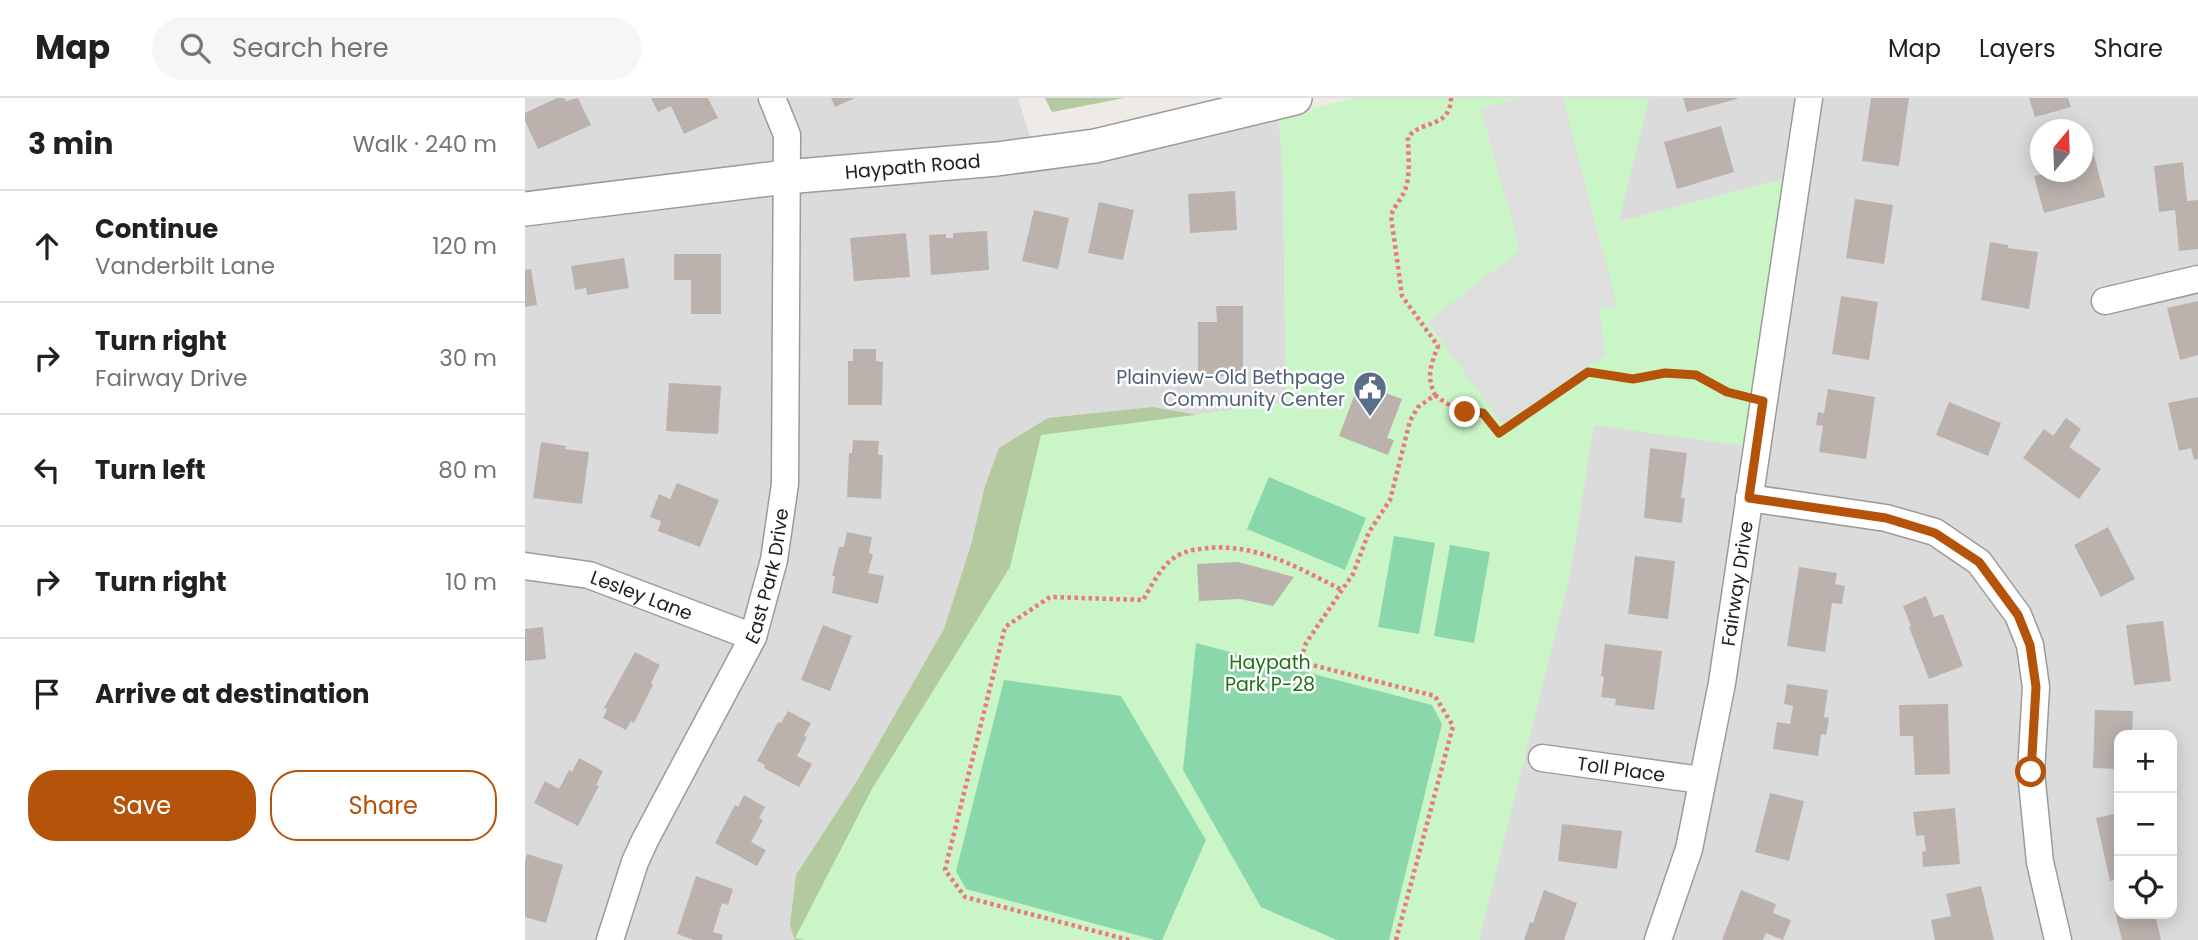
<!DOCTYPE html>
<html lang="en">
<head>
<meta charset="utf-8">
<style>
	body { margin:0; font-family:Poppins,sans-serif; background:#f6f6f6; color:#202124 }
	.controls { position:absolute; right:21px; bottom:21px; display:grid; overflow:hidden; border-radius:14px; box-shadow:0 4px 18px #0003 }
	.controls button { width:63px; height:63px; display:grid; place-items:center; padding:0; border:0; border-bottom:2px solid #e0e0e0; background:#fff; color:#202124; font:35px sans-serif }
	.compass { position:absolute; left:1505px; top:21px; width:63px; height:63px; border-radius:50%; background:#fff; box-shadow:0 4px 18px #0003; rotate:19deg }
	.stop { position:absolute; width:21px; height:21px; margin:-16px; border:5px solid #b45309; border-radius:50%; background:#fff }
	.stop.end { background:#b45309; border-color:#fff; box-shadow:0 2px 7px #0008 }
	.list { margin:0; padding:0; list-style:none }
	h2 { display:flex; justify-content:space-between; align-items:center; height:91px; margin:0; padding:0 28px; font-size:30px }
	h2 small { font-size:23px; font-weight:400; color:#757577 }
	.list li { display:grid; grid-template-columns:46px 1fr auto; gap:21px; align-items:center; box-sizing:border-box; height:112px; padding:0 28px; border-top:2px solid #e0e0e0 }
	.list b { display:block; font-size:26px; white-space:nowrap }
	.list p { margin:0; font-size:23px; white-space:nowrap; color:#757577 }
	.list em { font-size:23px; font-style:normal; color:#757577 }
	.actions { display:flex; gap:14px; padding:21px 28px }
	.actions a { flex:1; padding:16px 0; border:2px solid #b45309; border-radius:28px; text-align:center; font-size:24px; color:#b45309 }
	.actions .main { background:#b45309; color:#fff }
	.icon { flex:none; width:38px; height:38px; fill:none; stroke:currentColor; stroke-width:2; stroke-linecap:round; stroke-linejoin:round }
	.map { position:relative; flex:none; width:1673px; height:842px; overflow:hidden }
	header { display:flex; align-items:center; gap:42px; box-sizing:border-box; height:98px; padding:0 35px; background:#fff; border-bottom:2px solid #e0e0e0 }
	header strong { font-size:33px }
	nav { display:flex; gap:38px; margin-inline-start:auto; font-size:24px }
	.search { width:490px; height:63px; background:#f6f6f6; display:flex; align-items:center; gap:18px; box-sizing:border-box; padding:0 24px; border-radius:38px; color:#757577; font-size:26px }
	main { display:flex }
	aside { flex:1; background:#fff }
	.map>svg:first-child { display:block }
	.residential { fill:#dcdbdb; fill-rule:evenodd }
	.forest { fill:#b2ca9d }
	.park { fill:#caf5c6 }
	.pitch { fill:#8ad7ac }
	.parking { fill:#dedede }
	.building { fill:#bbb2ae }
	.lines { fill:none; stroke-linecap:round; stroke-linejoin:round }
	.minor-casing { stroke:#9b9b9b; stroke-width:29 }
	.tertiary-casing { stroke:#9b9b9b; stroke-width:36 }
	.path { stroke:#ee767e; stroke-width:4.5; stroke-dasharray:3.5 3.5; stroke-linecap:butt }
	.minor { stroke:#fff; stroke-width:26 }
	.tertiary { stroke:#fff; stroke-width:33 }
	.route { stroke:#b45309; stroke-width:9 }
	.labels { text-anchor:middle; stroke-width:5; stroke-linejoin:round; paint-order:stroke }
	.street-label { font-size:19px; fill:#1e1e1e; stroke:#fff }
	.service-label { font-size:19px; fill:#4e5e75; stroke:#fff; text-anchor:end }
	.park-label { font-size:19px; fill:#1d7315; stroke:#fff }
</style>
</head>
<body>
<header>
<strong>Map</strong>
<div class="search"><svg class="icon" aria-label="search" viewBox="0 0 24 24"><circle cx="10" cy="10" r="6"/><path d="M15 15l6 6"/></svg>Search here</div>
<nav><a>Map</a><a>Layers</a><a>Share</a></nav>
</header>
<main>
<aside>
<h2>3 min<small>Walk · 240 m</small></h2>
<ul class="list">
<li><svg class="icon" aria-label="ahead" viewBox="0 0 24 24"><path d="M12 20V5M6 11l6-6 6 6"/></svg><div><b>Continue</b><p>Vanderbilt Lane</p></div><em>120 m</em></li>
<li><svg class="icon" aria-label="right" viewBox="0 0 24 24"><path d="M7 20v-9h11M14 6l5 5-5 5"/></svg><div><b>Turn right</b><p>Fairway Drive</p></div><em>30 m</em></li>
<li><svg class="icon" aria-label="left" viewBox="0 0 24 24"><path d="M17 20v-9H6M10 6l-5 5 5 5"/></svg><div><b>Turn left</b></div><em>80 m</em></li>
<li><svg class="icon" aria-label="right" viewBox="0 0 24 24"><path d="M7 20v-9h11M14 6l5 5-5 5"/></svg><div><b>Turn right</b></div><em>10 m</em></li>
<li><svg class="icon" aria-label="arrive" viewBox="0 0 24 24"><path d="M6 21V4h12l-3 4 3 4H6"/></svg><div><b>Arrive at destination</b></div></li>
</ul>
<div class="actions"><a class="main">Save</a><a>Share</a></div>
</aside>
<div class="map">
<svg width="1673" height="842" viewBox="0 0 1673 842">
	<rect width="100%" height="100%" fill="#eeeae5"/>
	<path class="residential" d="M0 0H493L510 55 753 4 758 83 761 305 516 337 279 842H0Z
		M1124 0H1673V842H954L1044 480 1069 327 1219 347 1262 80 1093 124ZM1516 32H1558V74H1516ZM1594 637H1647V816H1594Z"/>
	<path class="forest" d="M520 0H599L527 14Z
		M816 24 848 31 866 57 861 83 847 103 857 145 891 140C908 104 909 84 908 45L933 29H948L965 98 966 138 948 165 890 190 864 208 846 253 824 278 785 350 754 365 716 369 666 383 633 409 606 476 517 481 488 495 458 529 431 596 415 654 383 715 369 769 377 810 400 842H270L265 827 271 777 332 683 419 531 446 447 460 388 474 350 523 320 628 309 712 324 767 310 769 284 767 42 772 30Z"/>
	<path class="park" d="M830 0H1124L1094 124 1262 80 1219 348 1069 327 1044 480 954 842H279L270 840 347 691 485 469 516 337 761 305 758 83 754 18Z"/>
	<path class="pitch" d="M744 379 841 420 820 472 722 431Z
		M869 438 910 445 894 536 853 529Z
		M925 447 965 454 949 545 909 538Z
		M671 545 907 607 917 626 864 842H812L736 809 658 672Z
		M479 582 596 598 681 742 637 842H630L441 791 431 773Z"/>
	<path class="parking" d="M1000 0H1038L1092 208 1074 211 1080 257 977 326 903 224 995 152 956 11Z"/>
	<path class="building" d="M32 0H39L41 3 53 0 66 27 13 51 0 23V15Z
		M126 0H183L193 20 159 36 146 8 133 14Z
		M306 0H330L310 9Z
		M1158 0H1212V1L1162 14Z
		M1346 0H1384L1374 68 1337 63Z
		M1504 0H1543L1546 9 1510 19Z
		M1196 28 1209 74 1152 91 1139 44Z
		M1566 46 1580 99 1519 115 1509 78 1528 74H1558V48Z
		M1658 64 1662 103 1673 102V151L1654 153 1650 112 1634 114 1629 68Z
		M710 93 712 132 665 135 663 96Z
		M1330 101 1368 107 1359 166 1321 160Z
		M574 104 609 112 598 162 563 155Z
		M509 112 544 120 533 171 497 163Z
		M462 133 464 172 406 177 404 137 421 136V140H428V135Z
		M381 135 385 179 329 183 325 140Z
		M1465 144 1483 147V150L1513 154 1504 211 1456 202Z
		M149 156H196V216H166V182H149Z
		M99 160 104 190 62 197 61 190 50 192 46 168Z
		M6 171 12 207 0 209V172Z
		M1316 198 1353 204 1344 262 1307 256Z
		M1673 203V257L1655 262 1642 210Z
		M691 208H718V273H714V278H673V224H692Z
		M328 251H351V263L358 264 357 307H323V263H328Z
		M144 285 196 288 193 336 141 333Z
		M834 285 877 301 862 340 869 342 863 357 814 338Z
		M1303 291 1350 299 1341 361 1294 354 1298 328 1291 327 1293 314 1299 315Z
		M1673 299V361L1669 362 1666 350 1654 353 1643 305Z
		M1424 304 1476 325 1463 358 1411 337Z
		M1541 320 1556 331 1544 349 1576 371 1554 401 1498 360 1519 331 1528 338Z
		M328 342 354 343 353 357H358L356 401 322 399 324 355H327Z
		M16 344 41 348 40 351 64 354 57 406 8 400Z
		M1125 350 1162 355 1156 400H1160L1157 425 1119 420Z
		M152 385 194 402 175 449 133 433 136 423 125 419 134 396 145 401Z
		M1583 429 1610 481 1576 499 1549 447Z
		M322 434 347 439 344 455 348 456 343 475 359 478 353 506 307 495 310 478H307L314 449H319Z
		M1110 458 1150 463 1143 521 1103 516Z
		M713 464 769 479 748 508 715 501 674 503 672 466Z
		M1274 469 1312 475 1310 486 1320 488 1317 506 1307 505 1300 554 1262 548Z
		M1401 498 1409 519 1418 516 1438 568 1404 581 1384 529 1386 528 1378 508Z
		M1638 523 1646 583 1609 587 1601 527Z
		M298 527 327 538 305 593 276 582Z
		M18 529 21 561 0 563V531Z
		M1080 546 1137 553 1129 612 1090 607 1091 601 1076 599 1079 579 1076 578Z
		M110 554 135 567 126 585 128 587 109 625 106 623 101 632 78 620 82 611 79 610Z
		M1262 586 1303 592 1299 619 1304 620 1301 637 1296 636 1293 658 1248 651 1252 624 1265 626 1268 608 1259 606Z
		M1423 606 1425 676 1390 677 1388 638H1375L1374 607Z
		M1570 612 1608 613 1607 637H1594V671L1568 670Z
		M263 613 286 625 279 638 282 639 272 658 287 666 274 689 239 670 240 667 232 663 253 624 256 625Z
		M54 660 78 673 71 687 74 688 53 728 9 705 20 683 34 691 44 672 47 674Z
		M1245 695 1279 703 1264 763 1230 754Z
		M219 697 240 709 234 720 238 722 226 744 241 752 232 768 190 745 210 707 213 709Z
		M1430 710 1435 766 1398 769 1397 754 1401 753 1399 737 1391 738 1388 714Z
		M1594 715V781L1585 783 1571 720Z
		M1037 726 1097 733 1092 771 1033 763Z
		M2 756 38 767 21 825 0 819V763Z
		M171 778 208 791 203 807 197 805 188 834 198 837 197 842H169L152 836Z
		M1456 788 1469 842H1410L1406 822 1426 818 1421 796Z
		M1019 792 1052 805 1039 842H999L1005 824 1008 825Z
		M1216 792 1251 806 1248 815 1266 822 1258 842 1241 835 1238 842H1197Z
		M1594 808V816H1630L1636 842H1597L1589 809Z"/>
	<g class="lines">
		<g class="minor-casing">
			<g id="minor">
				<path d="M1580 203 1673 181"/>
				<path d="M1224 400 1361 420 1410 434 1454 464 1493 517 1505 547 1511 589 1506 674 1515 764 1533 842"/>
				<path id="s1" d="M0 468 64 477 228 539"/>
				<path id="s2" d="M1017 660 1176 682"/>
				<path id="s3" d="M85 842 110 764 120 742 228 539 249 462 260 386 262 37 247 0"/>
				<path id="s4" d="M1133 842 1164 751 1197 585 1284 0"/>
			</g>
		</g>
		<g class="tertiary-casing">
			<g id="tertiary">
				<path id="s5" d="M0 111 261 79 472 61 570 48 770 0"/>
			</g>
		</g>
		<path class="path" d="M910 297C926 310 937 314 958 315L974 336 1063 274C1079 276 1096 281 1112 280 1132 280 1150 271 1171 277 1187 282 1199 294 1215 298
			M604 842 440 799 420 772 480 529 525 499 618 502C626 489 634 472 646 462 655 455 664 452 675 451 728 443 772 469 817 492
			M871 842 928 628 910 598 775 564 781 545 828 476 844 434 865 402 885 323 893 309 910 297C901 278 906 267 913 248L877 198 866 118C869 108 876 102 880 92 886 76 883 56 883 39 898 21 925 31 926 0"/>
		<use href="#minor" class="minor"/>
		<use href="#tertiary" class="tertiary"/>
	</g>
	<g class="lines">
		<path class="route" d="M940 314 958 315 974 335 1063 274 1108 281 1140 275 1171 277 1202 294 1238 303 1224 400 1361 420 1410 435 1454 464 1493 517 1505 547 1511 589 1506 674"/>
	</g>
	<defs>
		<g id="civic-pin" transform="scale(1.75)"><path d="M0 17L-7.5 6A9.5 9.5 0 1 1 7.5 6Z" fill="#5c6f8a" stroke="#fff"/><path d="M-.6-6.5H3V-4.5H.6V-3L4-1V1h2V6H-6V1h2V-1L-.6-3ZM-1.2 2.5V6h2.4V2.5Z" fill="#fff"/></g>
	</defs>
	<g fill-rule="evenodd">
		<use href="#civic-pin" x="845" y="290"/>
	</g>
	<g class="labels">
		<g class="street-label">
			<text dy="7" stroke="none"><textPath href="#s5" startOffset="390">Haypath Road</textPath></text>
			<text dy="7" stroke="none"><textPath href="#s3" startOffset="399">East Park Drive</textPath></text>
			<text dy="7" stroke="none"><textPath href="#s4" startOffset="366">Fairway Drive</textPath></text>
			<text dy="7" stroke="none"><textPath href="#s1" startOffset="121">Lesley Lane</textPath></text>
			<text dy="7" stroke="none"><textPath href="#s2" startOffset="80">Toll Place</textPath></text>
		</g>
		<g class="service-label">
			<text x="820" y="286">Plainview-Old Bethpage<tspan x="820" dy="22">Community Center</tspan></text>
		</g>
		<g class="park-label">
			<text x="745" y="571">Haypath<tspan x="745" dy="22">Park P-28</tspan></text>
		</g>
	</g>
</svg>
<div class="controls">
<button>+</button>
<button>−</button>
<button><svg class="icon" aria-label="locate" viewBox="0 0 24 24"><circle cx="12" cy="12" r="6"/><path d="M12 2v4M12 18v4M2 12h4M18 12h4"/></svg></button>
</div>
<svg class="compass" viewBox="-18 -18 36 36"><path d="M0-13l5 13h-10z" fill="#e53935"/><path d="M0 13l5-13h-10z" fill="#757577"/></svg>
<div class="stop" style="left:1506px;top:674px"></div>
<div class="stop end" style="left:940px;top:314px"></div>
</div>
</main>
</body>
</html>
